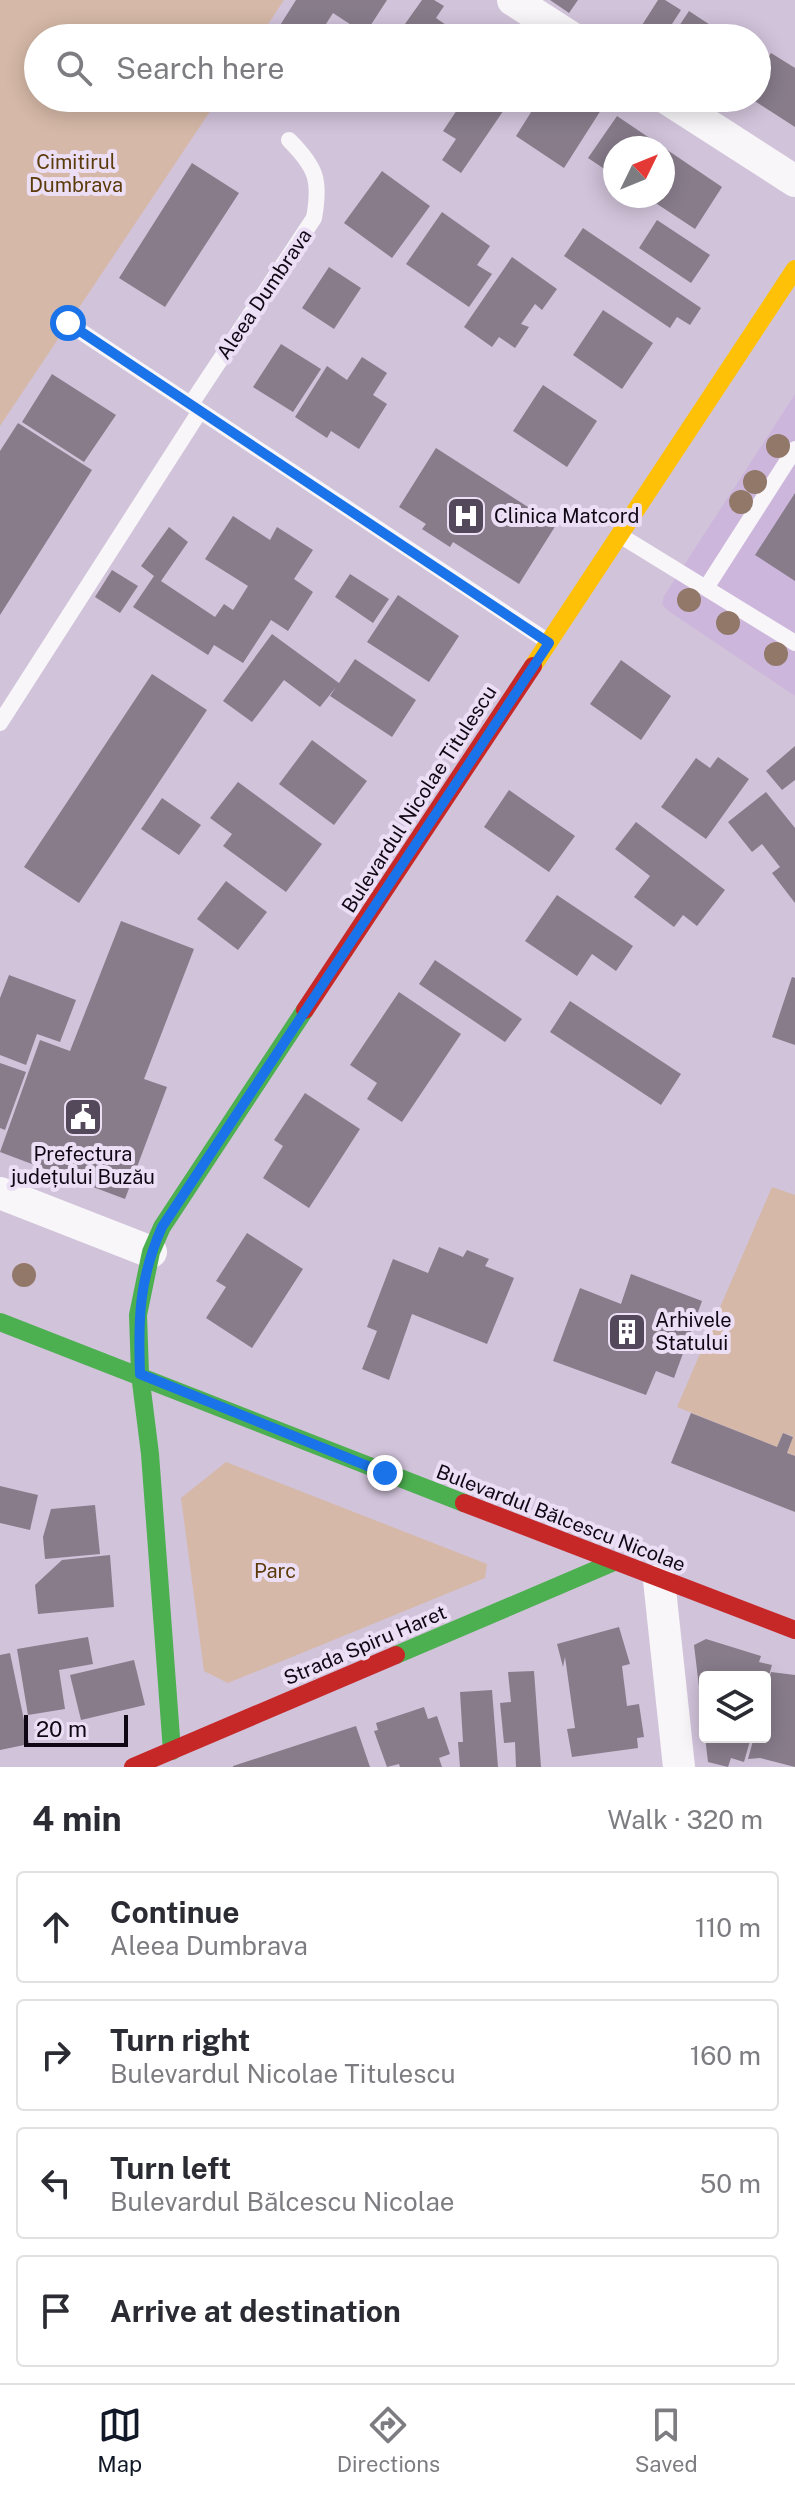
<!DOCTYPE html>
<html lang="en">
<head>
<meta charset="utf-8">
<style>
	body { margin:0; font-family:"Public Sans",sans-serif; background:#f7f7f7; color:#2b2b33 }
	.controls { position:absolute; right:24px; bottom:24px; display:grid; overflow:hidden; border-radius:8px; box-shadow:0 4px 20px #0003 }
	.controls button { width:72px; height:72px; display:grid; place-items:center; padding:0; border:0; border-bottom:2px solid #e1e1e2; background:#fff; color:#2b2b33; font:40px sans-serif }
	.compass { position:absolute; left:603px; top:136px; width:72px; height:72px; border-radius:50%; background:#fff; box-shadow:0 4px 20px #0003; rotate:47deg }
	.scale { position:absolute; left:24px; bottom:20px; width:104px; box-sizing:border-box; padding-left:8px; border:4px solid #100715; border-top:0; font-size:22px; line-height:28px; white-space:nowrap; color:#100715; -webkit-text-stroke:6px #ecdff5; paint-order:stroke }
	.stop { position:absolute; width:24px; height:24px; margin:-18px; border:6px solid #1a73e8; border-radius:50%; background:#fff }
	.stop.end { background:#1a73e8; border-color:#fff; box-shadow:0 2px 8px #0008 }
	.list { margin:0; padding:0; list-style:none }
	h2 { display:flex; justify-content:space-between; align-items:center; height:104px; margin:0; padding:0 32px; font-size:34px }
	h2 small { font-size:26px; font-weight:400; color:#7c7c81 }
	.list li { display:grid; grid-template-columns:52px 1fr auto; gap:24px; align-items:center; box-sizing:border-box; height:112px; margin:0 16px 16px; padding:0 16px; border:2px solid #e1e1e2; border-radius:8px }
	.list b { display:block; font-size:30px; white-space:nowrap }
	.list p { margin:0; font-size:26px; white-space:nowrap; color:#7c7c81 }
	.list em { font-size:26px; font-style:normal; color:#7c7c81 }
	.icon { flex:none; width:44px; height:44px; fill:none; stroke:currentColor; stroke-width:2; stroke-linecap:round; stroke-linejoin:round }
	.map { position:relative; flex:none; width:795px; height:1767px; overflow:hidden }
	.search { position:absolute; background:#fff; box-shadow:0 4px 20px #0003; left:24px; right:24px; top:24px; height:88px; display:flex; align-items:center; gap:20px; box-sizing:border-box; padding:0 28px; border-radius:44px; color:#7c7c81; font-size:30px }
	.sheet { height:616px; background:#fff }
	nav { display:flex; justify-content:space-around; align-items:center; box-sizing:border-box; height:112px; border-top:2px solid #e1e1e2; background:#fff; font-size:22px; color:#7c7c81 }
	nav a { display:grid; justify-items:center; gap:4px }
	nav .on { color:#111827 }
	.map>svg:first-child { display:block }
	.built { fill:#cdb6dc }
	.green { fill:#d5b8a7 }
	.building { fill:#887c8b }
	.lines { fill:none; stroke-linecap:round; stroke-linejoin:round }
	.lane { stroke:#f8f6f9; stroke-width:16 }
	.street { stroke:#f8f6f9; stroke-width:32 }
	.fast { stroke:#4caf50; stroke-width:18 }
	.slow { stroke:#ffc107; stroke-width:18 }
	.jam { stroke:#c62828; stroke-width:18 }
	.tree { fill:#917868 }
	.route { stroke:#1a73e8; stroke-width:10 }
	.labels { text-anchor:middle; stroke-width:8; stroke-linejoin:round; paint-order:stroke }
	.park-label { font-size:20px; fill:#5c3b0b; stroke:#ecdff5 }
	.street-label { font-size:20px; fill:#100715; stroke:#ecdff5 }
	.poi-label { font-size:20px; fill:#100715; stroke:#ecdff5; text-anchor:start }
</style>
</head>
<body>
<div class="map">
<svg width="795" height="1767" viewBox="0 0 795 1767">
	<rect width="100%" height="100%" fill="#d1c3da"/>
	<path class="built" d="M795 394V696L667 610 662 604 664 596Z"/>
	<path class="green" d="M0 0H284L259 38H38V98H219L0 426Z
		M772 1187 795 1195V1456L787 1453 793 1436 783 1433 777 1447 677 1407Z
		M226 1462 487 1564 485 1578 228 1683 204 1671 181 1498Z"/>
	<path class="building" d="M296 0H387L365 34 333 13 317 38H272Z
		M422 0H434L444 6 436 18 459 34 456 38H395Z
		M550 0H578L569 13Z
		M658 0H665L681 10 663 38H645L637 33Z
		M689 11 730 38H671Z
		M771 53 795 68V127L750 98H757V76Z
		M408 98H430L423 108Z
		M465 98H512L461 173 442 160 456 139 443 131Z
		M540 98H582L601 110 564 168 516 136Z
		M617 116 722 187 695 229 645 196H663V148H615V176L588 158Z
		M192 163 239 193 165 307 119 278Z
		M382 171 430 206 392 258 344 223Z
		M442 212 490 246 477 265 492 274 469 307 406 264Z
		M657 220 710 255 691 283 639 248Z
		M583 228 701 308 690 325 677 317 670 328 564 256Z
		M512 257 557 289 542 310 535 304 521 324 529 327 515 348 499 337 492 347 464 327Z
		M329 267 361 288 334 329 302 308Z
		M603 310 653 343 622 389 573 355Z
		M281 344 321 369 293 412 253 387Z
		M362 357 387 373 373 395 387 404 359 449 331 431 327 438 295 417 327 366 347 380Z
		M52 374 116 415 84 462 22 422Z
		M543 385 597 421 567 467 513 431Z
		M18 423 92 470 0 615V451Z
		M436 448 556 525 519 584 453 542 450 547 422 529 426 524 399 507Z
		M795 493V581L755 555Z
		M233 516 270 540 277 527 313 550 294 579 313 592 288 631 271 620 243 663 214 645 208 655 133 607 154 576 141 566 169 527 188 542 161 581 215 617 224 604 233 610 248 586 205 559Z
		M112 570 138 586 120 613 95 597Z
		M350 574 389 599 373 623 335 597Z
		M398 595 459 636 429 682 367 642Z
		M272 634 339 683 355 659 416 700 392 737 330 696 336 687 320 707 284 680 252 722 223 701Z
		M621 660 671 696 641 740 590 704Z
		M152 674 207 710 79 903 24 867Z
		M312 740 367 781 334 825 279 784Z
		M795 746V780L782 790 766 771Z
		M718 757 749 779 706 839 661 807 696 758 710 768Z
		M238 782 322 844 286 892 223 846 232 834 210 818Z
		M509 790 575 836 549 872 484 827Z
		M766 792 795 828V903L772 873 780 867 762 844 752 852 728 822Z
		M162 798 201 825 179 855 141 829Z
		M636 822 725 890 697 926 683 915 674 927 634 897 650 876 615 849Z
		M226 881 267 912 238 950 197 919Z
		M557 895 633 946 616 971 592 954 577 976 525 941Z
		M121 921 194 949 144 1079 167 1087 125 1199 0 1152 40 1040 70 1051Z
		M435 960 522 1019 505 1042 419 984Z
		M9 975 76 1000 60 1042 37 1034 26 1065 0 1055V998Z
		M792 977 795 978V1045L772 1037Z
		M399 992 461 1034 402 1122 367 1099 377 1083 350 1065Z
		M570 1001 681 1074 661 1105 550 1032Z
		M0 1063 26 1072 5 1130 0 1128Z
		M305 1093 360 1129 309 1208 263 1178 283 1146 274 1140Z
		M247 1233 303 1269 252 1348 206 1318 226 1287 216 1281Z
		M439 1247 463 1257 467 1250 489 1259 485 1266 514 1278 487 1344 412 1314 389 1380 362 1369 377 1331 367 1327 393 1259 428 1273Z
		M631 1274 702 1301 674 1378 656 1371 646 1395 553 1361 580 1288 621 1304Z
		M691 1413 777 1447 783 1433 793 1437 787 1453 795 1456V1512L671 1463Z
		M0 1486 38 1495 30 1530 0 1523Z
		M95 1505 100 1554 45 1559 43 1537 51 1509Z
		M110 1555 114 1607 38 1614 35 1585 62 1560Z
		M619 1627 630 1664 622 1666 627 1706 639 1704 644 1737 637 1738 638 1748 572 1757 567 1729 575 1728 565 1657 563 1667 557 1644Z
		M88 1637 93 1664 59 1670 65 1709 28 1715 17 1649Z
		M706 1639 761 1656 759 1662 772 1665 766 1685 765 1677H705V1721H703L694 1645Z
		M10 1653 29 1744 0 1750V1655Z
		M134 1660 145 1705 81 1720 70 1675Z
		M534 1671 541 1767H516L515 1742 504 1743 500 1703 511 1702 508 1672Z
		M771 1672 795 1675V1767L760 1758 748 1759 754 1737H765V1695Z
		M492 1690 498 1767H460L458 1742H463L460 1692Z
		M424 1707 428 1719 437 1716 450 1754 439 1758 442 1767H400L399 1764 387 1767 374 1731 378 1730 376 1723Z
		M356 1726 370 1767H233V1766Z
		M705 1737H751L744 1762 731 1758 728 1767 708 1762Z"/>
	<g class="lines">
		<path class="lane" d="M68 323 547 641
			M191 404 314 218C321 180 316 167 289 140
			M621 536 795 643
			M706 588 795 449
			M0 723 200 411"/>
		<path class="street" d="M513 0 572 38
			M666 98 795 181
			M0 1193 151 1252
			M659 1580 679 1767"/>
		<path class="fast" d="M0 1322 464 1503
			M396 1655 614 1562
			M172 1751 150 1454 140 1374 138 1315 151 1252 162 1227 305 1010"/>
		<path class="slow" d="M533 666 795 269"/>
		<path class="jam" d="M305 1010 533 666
			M464 1503 795 1630
			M133 1767 396 1655"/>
	</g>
	<g class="tree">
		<circle cx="778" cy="446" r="12"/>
		<circle cx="755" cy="482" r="12"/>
		<circle cx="741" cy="502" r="12"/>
		<circle cx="689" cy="600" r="12"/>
		<circle cx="728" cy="623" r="12"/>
		<circle cx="776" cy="654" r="12"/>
		<circle cx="24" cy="1275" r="12"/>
	</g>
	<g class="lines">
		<path class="route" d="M68 323 549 643 162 1227C139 1279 138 1318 140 1374L385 1473"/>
	</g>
	<defs>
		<g id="hospital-square" transform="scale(2)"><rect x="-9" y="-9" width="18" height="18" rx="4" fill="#54495a" stroke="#ecdff5"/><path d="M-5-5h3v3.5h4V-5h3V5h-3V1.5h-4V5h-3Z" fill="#fff"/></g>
		<g id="civic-square" transform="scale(2)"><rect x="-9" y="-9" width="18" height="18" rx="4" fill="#54495a" stroke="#ecdff5"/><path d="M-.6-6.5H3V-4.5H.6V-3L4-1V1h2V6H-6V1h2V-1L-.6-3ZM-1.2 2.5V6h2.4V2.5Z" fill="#fff"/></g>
		<g id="building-square" transform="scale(2)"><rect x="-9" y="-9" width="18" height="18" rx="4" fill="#54495a" stroke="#ecdff5"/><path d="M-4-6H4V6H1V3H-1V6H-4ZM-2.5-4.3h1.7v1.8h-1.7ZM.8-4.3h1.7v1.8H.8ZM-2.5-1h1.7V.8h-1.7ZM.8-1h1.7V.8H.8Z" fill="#fff"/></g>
	</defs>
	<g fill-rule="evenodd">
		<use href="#hospital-square" x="466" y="516"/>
		<use href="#civic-square" x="83" y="1117"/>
		<use href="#building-square" x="627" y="1332"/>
	</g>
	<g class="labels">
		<g class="park-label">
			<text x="76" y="169">Cimitirul<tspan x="76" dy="23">Dumbrava</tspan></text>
			<text x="275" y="1578">Parc</text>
		</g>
		<g class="street-label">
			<text transform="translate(264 294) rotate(-56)" y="7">Aleea Dumbrava</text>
			<text transform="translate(419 799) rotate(-57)" y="7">Bulevardul Nicolae Titulescu</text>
			<text transform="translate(561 1518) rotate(21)" y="7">Bulevardul Bălcescu Nicolae</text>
			<text transform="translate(365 1645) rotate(-23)" y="7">Strada Spiru Haret</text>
		</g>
		<g class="poi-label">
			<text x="494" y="523">Clinica Matcord</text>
			<text x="83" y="1161" text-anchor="middle">Prefectura<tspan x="83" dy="23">județului Buzău</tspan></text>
			<text x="655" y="1327">Arhivele<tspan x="655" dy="23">Statului</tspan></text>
		</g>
	</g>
</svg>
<div class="controls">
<button><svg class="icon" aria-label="layers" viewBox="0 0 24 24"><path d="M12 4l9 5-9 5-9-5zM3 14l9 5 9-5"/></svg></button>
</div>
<svg class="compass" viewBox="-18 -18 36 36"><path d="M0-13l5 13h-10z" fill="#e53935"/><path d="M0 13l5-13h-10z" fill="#7c7c81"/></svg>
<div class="scale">20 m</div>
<div class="stop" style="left:68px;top:323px"></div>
<div class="stop end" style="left:385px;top:1473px"></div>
<div class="search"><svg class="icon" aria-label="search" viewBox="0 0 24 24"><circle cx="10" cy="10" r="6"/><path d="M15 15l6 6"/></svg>Search here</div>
</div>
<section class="sheet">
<h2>4 min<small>Walk · 320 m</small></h2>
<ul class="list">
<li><svg class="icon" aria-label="ahead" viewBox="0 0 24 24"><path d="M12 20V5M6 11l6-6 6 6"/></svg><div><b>Continue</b><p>Aleea Dumbrava</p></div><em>110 m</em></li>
<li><svg class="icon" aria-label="right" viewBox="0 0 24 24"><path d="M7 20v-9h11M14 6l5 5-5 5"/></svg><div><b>Turn right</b><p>Bulevardul Nicolae Titulescu</p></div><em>160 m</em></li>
<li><svg class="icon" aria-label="left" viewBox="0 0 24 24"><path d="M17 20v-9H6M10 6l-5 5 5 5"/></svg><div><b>Turn left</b><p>Bulevardul Bălcescu Nicolae</p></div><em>50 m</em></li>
<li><svg class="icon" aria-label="arrive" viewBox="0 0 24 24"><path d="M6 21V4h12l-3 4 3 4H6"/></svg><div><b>Arrive at destination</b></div></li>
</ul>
</section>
<nav>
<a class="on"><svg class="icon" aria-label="map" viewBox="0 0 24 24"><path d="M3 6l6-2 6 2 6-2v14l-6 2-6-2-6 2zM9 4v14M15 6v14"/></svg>Map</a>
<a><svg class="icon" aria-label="directions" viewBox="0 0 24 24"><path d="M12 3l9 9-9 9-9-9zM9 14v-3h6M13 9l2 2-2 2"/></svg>Directions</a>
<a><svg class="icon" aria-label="saved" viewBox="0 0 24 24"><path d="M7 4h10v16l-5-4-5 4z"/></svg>Saved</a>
</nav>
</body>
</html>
